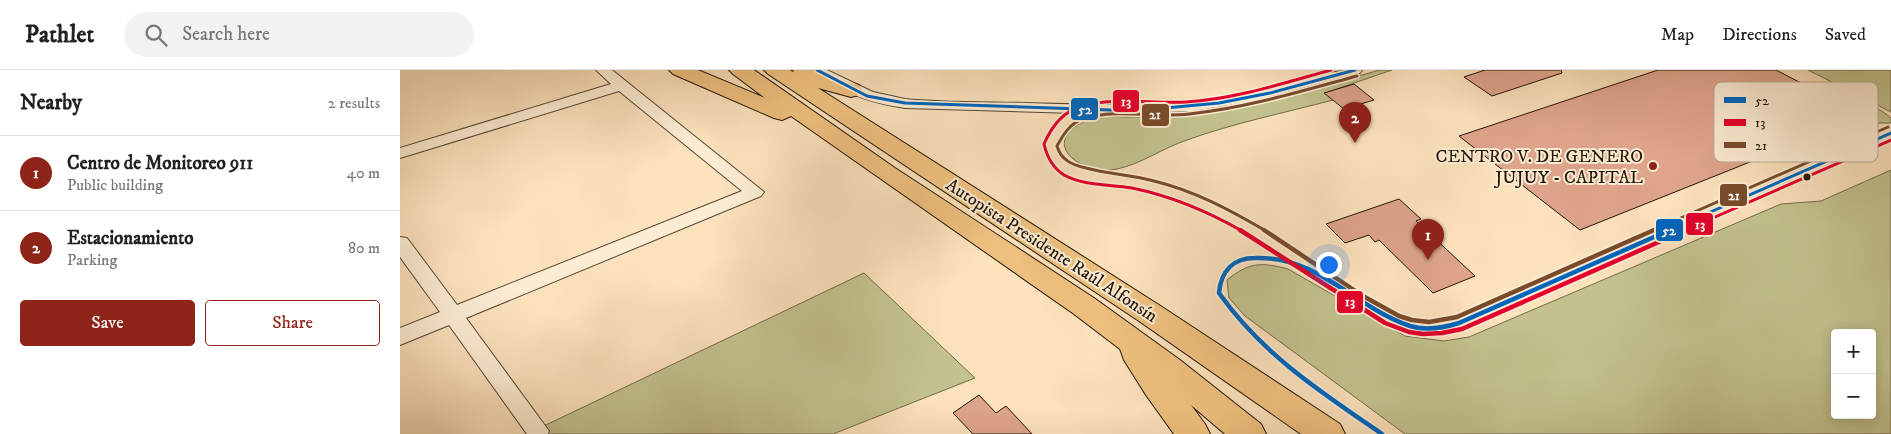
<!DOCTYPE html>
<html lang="en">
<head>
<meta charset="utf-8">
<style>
	body { margin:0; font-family:"IM FELL DW Pica",serif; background:#f2f2f2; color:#222 }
	.controls { position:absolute; right:15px; bottom:15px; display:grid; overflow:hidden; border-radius:5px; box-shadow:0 2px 12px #0003 }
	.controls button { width:45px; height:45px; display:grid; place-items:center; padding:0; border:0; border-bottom:1px solid #e0e0e0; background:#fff; color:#222; font:25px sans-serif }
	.you { position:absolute; left:928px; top:194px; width:18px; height:18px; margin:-12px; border:4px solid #fff; border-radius:50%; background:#1a73e8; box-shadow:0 0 0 8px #1a73e833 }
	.badge { display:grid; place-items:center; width:32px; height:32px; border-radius:50%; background:#8f2418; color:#fff; font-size:16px; font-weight:700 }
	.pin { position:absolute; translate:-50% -41px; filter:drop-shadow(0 1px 2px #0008) }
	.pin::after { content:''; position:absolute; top:26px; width:18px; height:15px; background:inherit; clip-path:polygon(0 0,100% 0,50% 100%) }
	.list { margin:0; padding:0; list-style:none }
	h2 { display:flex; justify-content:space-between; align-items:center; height:65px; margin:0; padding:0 20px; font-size:21px }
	h2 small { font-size:16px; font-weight:400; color:#767676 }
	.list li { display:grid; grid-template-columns:32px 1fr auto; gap:15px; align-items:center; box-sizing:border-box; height:75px; padding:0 20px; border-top:1px solid #e0e0e0 }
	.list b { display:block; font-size:19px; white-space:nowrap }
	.list p { margin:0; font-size:16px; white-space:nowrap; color:#767676 }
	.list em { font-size:16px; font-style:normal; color:#767676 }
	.actions { display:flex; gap:10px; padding:15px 20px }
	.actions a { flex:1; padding:11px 0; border:1px solid #8f2418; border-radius:5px; text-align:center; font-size:18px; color:#8f2418 }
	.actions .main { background:#8f2418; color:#fff }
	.icon { flex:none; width:28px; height:28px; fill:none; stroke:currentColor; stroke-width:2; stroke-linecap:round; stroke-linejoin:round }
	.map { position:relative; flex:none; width:1491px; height:364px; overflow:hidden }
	header { display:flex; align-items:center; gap:30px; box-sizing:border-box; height:70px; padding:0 25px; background:#fff; border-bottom:1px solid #e0e0e0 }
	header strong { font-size:24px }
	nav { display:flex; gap:28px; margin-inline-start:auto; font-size:18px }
	.search { width:350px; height:45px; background:#f2f2f2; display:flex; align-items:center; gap:12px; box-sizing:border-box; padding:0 18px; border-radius:28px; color:#767676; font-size:19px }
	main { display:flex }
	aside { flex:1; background:#fff }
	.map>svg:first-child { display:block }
	.green { fill:#c3c28e; stroke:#716b4a; fill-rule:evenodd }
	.building { fill:#dea48c; stroke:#1f1406 }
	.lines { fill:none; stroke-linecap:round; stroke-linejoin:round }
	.minor-casing { stroke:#564734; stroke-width:2 }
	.highway-casing { stroke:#1f1406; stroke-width:2 }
	.minor { fill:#fcecd3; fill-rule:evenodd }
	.highway { fill:#eec07e; fill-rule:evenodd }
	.bus-1-far1-casing { stroke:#fcecd3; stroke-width:6 }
	.bus-1-casing { stroke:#fcecd3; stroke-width:8 }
	.bus-2-far1-casing { stroke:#fcecd3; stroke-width:6 }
	.bus-2-casing { stroke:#fcecd3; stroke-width:8 }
	.bus-3-far1-casing { stroke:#fcecd3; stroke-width:6 }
	.bus-3-casing { stroke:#fcecd3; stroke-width:8 }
	.bus-1-far1 { stroke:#0065bd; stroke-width:3 }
	.bus-1 { stroke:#0065bd; stroke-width:4.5 }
	.bus-2-far1 { stroke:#e4002b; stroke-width:3 }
	.bus-2 { stroke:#e4002b; stroke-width:4.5 }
	.bus-3-far1 { stroke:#7a4b2a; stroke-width:3 }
	.bus-3 { stroke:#7a4b2a; stroke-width:4.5 }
	.poi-dot { fill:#8f2418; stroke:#fcecd3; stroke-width:2 }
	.bus-dot { fill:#1f1406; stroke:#fcecd3; stroke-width:2 }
	.labels { text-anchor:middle; stroke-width:4; stroke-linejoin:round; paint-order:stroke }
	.poi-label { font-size:18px; fill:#1f1406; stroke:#fcecd3; text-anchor:end }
	.street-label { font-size:18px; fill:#1f1406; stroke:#fcecd3 }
	.key { fill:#fcecd3; stroke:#baab96; stroke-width:1 }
	.key-label { font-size:14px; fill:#1f1406 }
	.line-badge { stroke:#fcecd3; stroke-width:2 }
	.badge-label { font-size:14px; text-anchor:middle; font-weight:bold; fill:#fff }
</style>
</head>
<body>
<header>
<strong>Pathlet</strong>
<div class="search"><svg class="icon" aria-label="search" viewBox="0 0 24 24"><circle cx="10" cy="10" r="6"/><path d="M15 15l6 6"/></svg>Search here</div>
<nav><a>Map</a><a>Directions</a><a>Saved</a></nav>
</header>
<main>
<aside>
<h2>Nearby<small>2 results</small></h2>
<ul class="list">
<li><span class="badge">1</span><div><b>Centro de Monitoreo 911</b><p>Public building</p></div><em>40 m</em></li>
<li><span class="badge">2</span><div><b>Estacionamiento</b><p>Parking</p></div><em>80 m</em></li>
</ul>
<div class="actions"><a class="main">Save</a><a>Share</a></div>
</aside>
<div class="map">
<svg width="1491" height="364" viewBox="0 0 1491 364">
	<rect width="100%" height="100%" fill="#fbe1bc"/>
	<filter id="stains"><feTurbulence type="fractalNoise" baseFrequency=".004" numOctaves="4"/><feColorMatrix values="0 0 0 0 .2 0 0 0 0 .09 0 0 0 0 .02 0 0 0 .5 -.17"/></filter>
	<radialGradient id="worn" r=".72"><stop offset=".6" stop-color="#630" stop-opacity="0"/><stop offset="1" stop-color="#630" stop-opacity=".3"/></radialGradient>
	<path class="green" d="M980 0H992L925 23 933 30C884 43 834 53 787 70 763 78 741 94 717 99 682 106 639 74 683 52 698 44 712 47 727 47 750 47 773 46 796 42 858 33 919 17 980 0Z
		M1408 0H1491V42Z
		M1427 18C1440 18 1482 39 1491 48V53H1476L1461 47 1464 45 1420 23Z
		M1491 100V364H1005L845 246 829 228 827 210C849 192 861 192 888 199L1005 266 1044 271 1069 267 1381 134 1421 131ZM1435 263H1472V345H1435Z
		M464 203 575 308 433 364H127Z"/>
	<path class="building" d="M1085 0H1161L1162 3 1092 26 1064 7Z
		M1258 0H1376L1465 46 1180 160 1059 66Z
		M954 14 974 30 944 39 924 23Z
		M999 129 1021 149 1016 151 1075 206 1033 223 979 170 975 172 969 165 945 173 926 154Z
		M579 325 596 343 606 336 632 364H573L553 343Z"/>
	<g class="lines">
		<g class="minor-casing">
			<path id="minor" d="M196 0H212L364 122 361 126 66 248 149 361 148 364H127L49 255 0 275V258L40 242 0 187V167L7 168 57 235 342 121 219 21 0 88V78L211 14Z
				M410 0H427L473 22 505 29C546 33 586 32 627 33 690 35 754 37 817 29 866 22 913 0 962 0L960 3 853 31 792 41 710 44 505 38C476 34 451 26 426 11 420 8 414 5 410 0Z"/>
		</g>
		<g class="highway-casing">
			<path id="highway" d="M269 0H298L365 28 333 4 329 0H354L495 98 694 228 780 290 861 354 866 364H825L791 335 805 354 810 364H774L746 325 724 290 720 279 674 244 391 46 382 50 374 48 273 4Z
				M364 0H390L393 2 394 0H414L431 8 459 15 462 20 459 25 451 27 418 18 759 235 940 354 945 364H901L739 251 368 4Z"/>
		</g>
		<use href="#minor" class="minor"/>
		<use href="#highway" class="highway"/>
		<g class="bus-1-far1-casing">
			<path id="bus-1-far1" d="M417 0 467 26 505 33 710 40 765 38 819 33 870 23 955 0
				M1267 161 1491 63"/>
		</g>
		<g class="bus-1-casing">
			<path id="bus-1" d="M982 364C921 322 863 285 819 223 821 201 833 188 855 188 919 186 954 237 1010 256 1026 261 1043 258 1059 253L1270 160"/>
		</g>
		<g class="bus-2-far1-casing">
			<path id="bus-2-far1" d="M842 161C807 141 771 126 732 118 710 114 684 116 664 105 653 98 647 87 644 74 651 58 662 42 680 37 714 26 751 34 786 32 835 29 884 13 931 0
				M1283 161 1491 70"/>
		</g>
		<g class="bus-2-casing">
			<path id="bus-2" d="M840 160 985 253 1009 262 1023 264 1042 263 1062 259 1286 160"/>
		</g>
		<g class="bus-3-far1-casing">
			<path id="bus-3-far1" d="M866 161C830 140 795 121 754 111 731 105 708 104 686 98 672 95 661 90 657 76 663 65 670 53 683 49 717 38 754 48 789 44 846 38 902 21 957 6
				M1251 161 1488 57"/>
		</g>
		<g class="bus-3-casing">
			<path id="bus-3" d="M864 160 963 226 999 246 1012 250 1029 252 1057 247 1254 160"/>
		</g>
		<use href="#bus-1-far1" class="bus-1-far1"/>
		<use href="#bus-1" class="bus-1"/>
		<use href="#bus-2-far1" class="bus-2-far1"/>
		<use href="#bus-2" class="bus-2"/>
		<use href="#bus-3-far1" class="bus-3-far1"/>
		<use href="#bus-3" class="bus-3"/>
	</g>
	<circle class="poi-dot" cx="1253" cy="96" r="5"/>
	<circle class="bus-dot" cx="1407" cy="107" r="4.5"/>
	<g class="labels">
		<g class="poi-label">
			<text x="1243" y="92">CENTRO V. DE GENERO<tspan x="1243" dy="21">JUJUY - CAPITAL</tspan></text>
		</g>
		<g class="street-label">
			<text transform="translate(652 180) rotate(33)" y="6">Autopista Presidente Raúl Alfonsín</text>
		</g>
	</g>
	<rect x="1314" y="12" width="164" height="80" rx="8" class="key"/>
	<rect x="1324" y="27" width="22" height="6" fill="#0065bd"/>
	<rect x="1324" y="49" width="22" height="7" fill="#e4002b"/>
	<rect x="1324" y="72" width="22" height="6" fill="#7a4b2a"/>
	<g class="key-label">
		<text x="1355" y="35">52</text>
		<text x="1355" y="57">13</text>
		<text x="1355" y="80">21</text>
	</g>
	<g class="line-badge">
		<rect x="712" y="19" width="28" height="24" rx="5" fill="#e4002b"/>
		<rect x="670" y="27" width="29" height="24" rx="5" fill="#0065bd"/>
		<rect x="741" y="33" width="29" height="24" rx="5" fill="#7a4b2a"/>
		<rect x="1319" y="113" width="29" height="24" rx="5" fill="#7a4b2a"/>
		<rect x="1285" y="142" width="29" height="24" rx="5" fill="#e4002b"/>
		<rect x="1255" y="148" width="29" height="24" rx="5" fill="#0065bd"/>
		<rect x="936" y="220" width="28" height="24" rx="5" fill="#e4002b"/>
	</g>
	<g class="badge-label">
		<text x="726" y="36">13</text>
		<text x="685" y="44">52</text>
		<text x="755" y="49">21</text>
		<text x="1334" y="130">21</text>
		<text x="1300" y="159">13</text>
		<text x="1269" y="165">52</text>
		<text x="950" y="236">13</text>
	</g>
	<rect width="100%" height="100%" filter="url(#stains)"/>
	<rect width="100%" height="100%" fill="url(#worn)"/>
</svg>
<div class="controls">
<button>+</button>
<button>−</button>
</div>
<div class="you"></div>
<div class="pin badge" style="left:1028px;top:190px">1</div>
<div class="pin badge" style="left:955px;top:73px">2</div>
</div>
</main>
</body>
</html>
